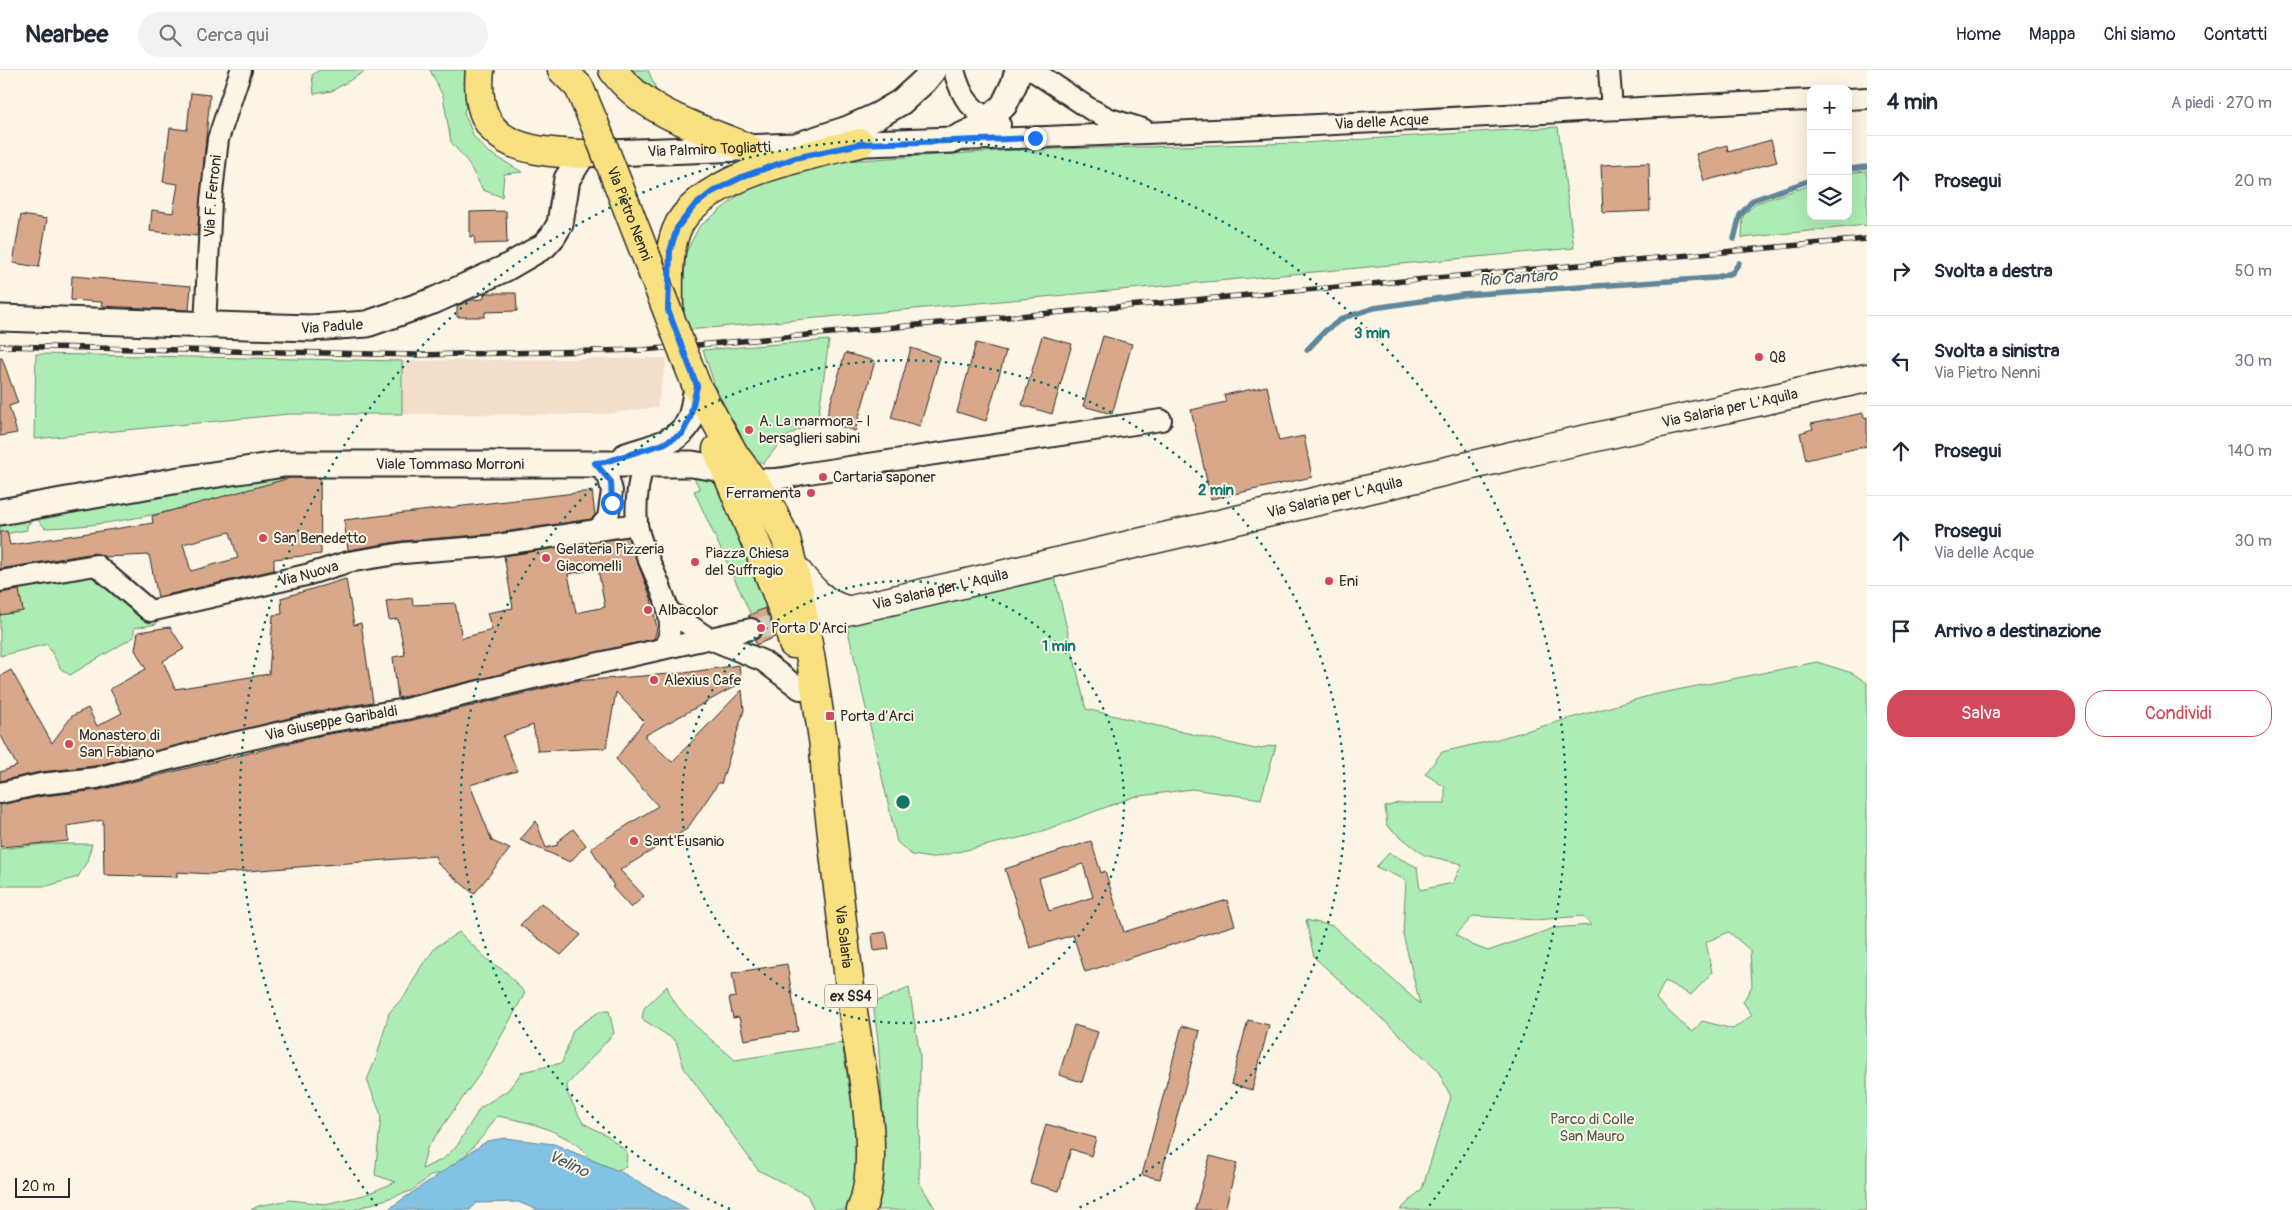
<!DOCTYPE html>
<html lang="it">
<head>
<meta charset="utf-8">
<style>
	body { margin:0; font-family:Pangolin,sans-serif; background:#f2f2f3; color:#1f2937 }
	.controls { position:absolute; right:15px; top:15px; display:grid; overflow:hidden; border-radius:10px; box-shadow:0 5px 20px #0002 }
	.controls button { width:45px; height:45px; display:grid; place-items:center; padding:0; border:0; border-bottom:1px solid #e0e1e3; background:#fff; color:#1f2937; font:25px sans-serif }
	.scale { position:absolute; left:15px; bottom:12px; width:55px; box-sizing:border-box; padding-left:5px; border:2px solid #2b2b2b; border-top:0; font-size:14px; line-height:18px; white-space:nowrap; color:#2b2b2b; -webkit-text-stroke:4px #fcf5e5; paint-order:stroke }
	.stop { position:absolute; width:15px; height:15px; margin:-11px; border:4px solid #1a73e8; border-radius:50%; background:#fff }
	.stop.end { background:#1a73e8; border-color:#fff; box-shadow:0 1px 5px #0008 }
	.list { margin:0; padding:0; list-style:none }
	h2 { display:flex; justify-content:space-between; align-items:center; height:65px; margin:0; padding:0 20px; font-size:21px }
	h2 small { font-size:16px; font-weight:400; color:#747a83 }
	.list li { display:grid; grid-template-columns:32px 1fr auto; gap:15px; align-items:center; box-sizing:border-box; height:90px; padding:0 20px; border-top:1px solid #e0e1e3 }
	.list b { display:block; font-size:19px; white-space:nowrap }
	.list p { margin:0; font-size:16px; white-space:nowrap; color:#747a83 }
	.list em { font-size:16px; font-style:normal; color:#747a83 }
	.actions { display:flex; gap:10px; padding:15px 20px }
	.actions a { flex:1; padding:11px 0; border:1px solid #d1495b; border-radius:20px; text-align:center; font-size:18px; color:#d1495b }
	.actions .main { background:#d1495b; color:#fff }
	.icon { flex:none; width:28px; height:28px; fill:none; stroke:currentColor; stroke-width:2; stroke-linecap:round; stroke-linejoin:round }
	.map { position:relative; flex:none; width:1867px; height:1140px; overflow:hidden }
	header { display:flex; align-items:center; gap:30px; box-sizing:border-box; height:70px; padding:0 25px; background:#fff; border-bottom:1px solid #e0e1e3 }
	header strong { font-size:24px }
	nav { display:flex; gap:28px; margin-inline-start:auto; font-size:18px }
	.search { width:350px; height:45px; background:#f2f2f3; display:flex; align-items:center; gap:12px; box-sizing:border-box; padding:0 18px; border-radius:28px; color:#747a83; font-size:19px }
	main { display:flex }
	aside { flex:1; background:#fff }
	.map>svg:first-child { display:block }
	.built { fill:#f2deca }
	.green { fill:#adedb5; stroke:#6c8c70; fill-rule:evenodd }
	.water { fill:#82c2e3; stroke:#5f8699 }
	.lines { fill:none; stroke-linecap:round; stroke-linejoin:round }
	.stream { stroke:#5f8699; stroke-width:5.5 }
	.building { fill:#d9a88b; stroke:#2b2b2b; fill-rule:evenodd }
	.minor-tunnel { stroke:#d2cdc0; stroke-width:20; stroke-dasharray:20 10; stroke-linecap:butt }
	.minor-casing { stroke:#2b2b2b; stroke-width:24 }
	.tertiary-casing { stroke:#2b2b2b; stroke-width:29 }
	.secondary-casing { stroke:#2b2b2b; stroke-width:31 }
	.primary-casing { stroke:#2b2b2b; stroke-width:31 }
	.minor { stroke:#fcf5e5; stroke-width:20 }
	.tertiary { stroke:#fcf5e5; stroke-width:25 }
	.secondary { stroke:#fcf5e5; stroke-width:28 }
	.primary { stroke:#f9e181; stroke-width:28 }
	.rail-casing { stroke:#2b2b2b; stroke-width:5.5 }
	.rail { stroke:#fcf5e5; stroke-width:4; stroke-dasharray:11; stroke-linecap:butt }
	.primary-bridge-casing { stroke:#2b2b2b; stroke-width:31; stroke-linecap:butt }
	.primary-bridge { stroke:#f9e181; stroke-width:28 }
	.route { stroke:#1a73e8; stroke-width:6 }
	.ring { fill:none; stroke:#0f766e; stroke-width:2.5; stroke-dasharray:2.5 5 }
	.poi-dot { fill:#d1495b; stroke:#fcf5e5; stroke-width:2 }
	.labels { text-anchor:middle; stroke-width:4; stroke-linejoin:round; paint-order:stroke }
	.shield { fill:#fcf5e5; stroke:#6a6863; stroke-width:1 }
	.shield-label { font-size:14px; font-weight:bold; fill:#2b2b2b }
	.street-label { font-size:15px; fill:#2b2b2b; stroke:#fcf5e5 }
	.poi-label { font-size:15px; fill:#2b2b2b; stroke:#fcf5e5; text-anchor:start }
	.park-label { font-size:15px; fill:#4c5c4e; stroke:#fcf5e5 }
	.water-label { font-size:16px; font-style:italic; fill:#455862; stroke:#fcf5e5 }
	.centre { fill:#0f766e; stroke:#fcf5e5; stroke-width:2.5 }
	.ring-label { font-size:15px; text-anchor:middle; font-weight:bold; fill:#0f766e; stroke:#fcf5e5; stroke-width:4; stroke-linejoin:round; paint-order:stroke }
</style>
</head>
<body>
<header>
<strong>Nearbee</strong>
<div class="search"><svg class="icon" aria-label="search" viewBox="0 0 24 24"><circle cx="10" cy="10" r="6"/><path d="M15 15l6 6"/></svg>Cerca qui</div>
<nav><a>Home</a><a>Mappa</a><a>Chi siamo</a><a>Contatti</a></nav>
</header>
<main>
<div class="map">
<svg width="1867" height="1140" viewBox="0 0 1867 1140">
	<rect width="100%" height="100%" fill="#fcf5e5"/>
	<filter id="ink" filterUnits="userSpaceOnUse"><feTurbulence type="fractalNoise" baseFrequency=".02" numOctaves="2"/><feDisplacementMap in="SourceGraphic" scale="10" xChannelSelector="R" yChannelSelector="G"/><feConvolveMatrix kernelMatrix="1 2 1 2 8 2 1 2 1" color-interpolation-filters="sRGB"/></filter>
	<g filter="url(#ink)">
		<path class="built" d="M667 288 657 337 597 345 402 344V291Z"/>
		<path class="green" d="M319 0H367L332 21 314 24 312 5Z
			M430 0H468V28L464 42 474 67 487 81 522 102 504 104 502 127 483 120 467 91 451 72 443 26Z
			M627 0H648L656 19 650 24Z
			M1558 57 1574 178 687 260 682 231 686 182 699 157 748 118 843 91 1016 80 1303 73Z
			M1867 101V155L1742 168 1743 146 1756 133 1811 115V146H1848V103Z
			M829 270 818 349 784 368 763 394 733 370 703 280Z
			M36 284 402 291V344H289L34 369Z
			M290 402V410C209 431 130 456 45 458L38 450 32 451 27 455V460L0 465V454Z
			M694 408H705L718 413 768 522 765 538 751 545 694 421 700 419Z
			M96 495 150 541 157 554 134 558V567L70 605 61 599 47 574 0 586V545L23 541 17 514Z
			M1054 504 1086 639 1255 679 1276 675 1261 729 1192 719 1133 727 1032 765 931 788 912 785 897 772 845 548Z
			M1817 592 1852 603 1867 613V1140H1400L1422 1119 1451 1027 1437 999 1314 887 1306 850 1333 856 1420 934 1403 864 1406 810 1376 797 1389 783 1417 797 1420 820 1453 813 1462 794 1424 785 1387 756 1385 737 1398 733H1445V717L1425 704 1442 682 1494 670 1652 625ZM1473 846 1536 850 1583 846 1591 855 1554 858 1488 881 1472 875 1456 865ZM1729 862 1750 880 1752 916 1743 932 1752 945 1733 959 1702 951 1693 962 1680 952 1656 929 1665 911 1691 925 1712 903 1706 872Z
			M42 774H92L87 791 78 807 47 816H0V779Z
			M459 862 489 891 506 902 525 923 482 1001 427 1078 422 1099 443 1089 457 1076 480 1038 508 1020 522 1002 562 993 573 960 600 941H609L614 963 567 1015 568 1025 583 1053 608 1066 627 1082 626 1097 602 1105C597 1100 584 1081 581 1078 557 1059 526 1051 497 1046L483 1066 448 1104H433L411 1121 353 1140H251L258 1136 290 1130 325 1134 364 1125 396 1112 375 1105 381 1045 367 1010 377 986 389 943 406 924 422 895 436 877Z
			M667 916C675 944 713 970 735 990L842 973 859 1081 885 1075 878 970 873 933 909 918 920 986 919 1112 936 1140H814L807 1125 758 1100 684 998 676 971 642 949 644 938Z"/>
		<path class="water" d="M505 1068 554 1074 621 1102 689 1140H538L518 1132 476 1133 470 1140H387L487 1071Z"/>
		<g class="lines">
			<path class="stream" d="M1848 99 1867 97
				M1734 169 1740 145 1753 130 1811 110
				M1307 280 1325 261 1343 248 1374 238 1462 225 1714 208 1732 203 1739 193"/>
		</g>
		<path class="building" d="M191 23 210 25 197 166 150 161 152 140 173 143 178 114 163 112 170 58 187 60Z
			M1771 70 1777 92 1704 111 1696 84 1727 75 1728 82Z
			M1649 93 1650 141 1603 143 1601 95Z
			M506 141 507 173 475 174 474 166 470 167V142Z
			M21 145 47 149 39 197 13 193Z
			M72 206 191 216 189 240 101 236 102 232 71 230Z
			M485 223H516L517 241 485 242V247H457V236L471 230 483 229Z
			M1042 266 1072 274 1052 344 1022 335Z
			M1103 266 1132 274 1112 344 1083 336Z
			M976 273 1006 281 986 351 957 342Z
			M911 278 940 287 920 356 891 348Z
			M845 283 875 291 855 361 825 352Z
			M0 288H2L18 333 9 336 17 363 0 366Z
			M1267 316 1279 371 1304 366 1312 407 1211 429 1191 340 1226 332 1224 325Z
			M1863 343 1864 348 1867 347V376L1806 390 1800 363 1813 359 1811 354Z
			M290 408H320L321 484 274 489V500L158 527 149 485 105 487 94 483 0 499V462L7 461 10 475 153 453 152 446ZM230 462 238 488 191 501 183 474Z
			M592 421 595 445 591 449 490 464 402 471 348 480 344 450Z
			M628 467 651 528 657 559 654 569 398 628 393 587 405 585 398 549 389 550 386 531 412 528 413 535 455 533 462 568 492 560 487 543 513 538 504 486ZM598 499 605 537 576 543 568 504Z
			M346 509 354 555 361 553 373 632 318 641 94 696 40 702 0 711V702L17 696 0 664V606L11 600 52 673 72 646 88 638 97 656 122 643 110 619 146 599 135 580 138 562 170 557 184 579 163 591 175 619 269 604 273 545 282 544 281 528Z
			M19 520 23 541 0 545V523Z
			M765 538 775 567 756 575 755 570 762 563V556L759 551 748 546Z
			M739 595 741 613 644 666 672 692 742 620 744 640 721 714 719 712 687 759 620 800 644 826 631 838 612 817 614 816 591 778 658 736 616 689 644 651 616 622 606 678 538 681 533 655 503 666 517 701 470 715 492 771 510 779 474 824 438 794 435 786 211 804 177 802V807L104 805 103 750 67 756 68 771 0 777V735L43 726 99 720 323 665 409 651 575 611 684 603Z
			M536 751 546 778 558 775 557 772 573 759 586 775 570 792 520 770Z
			M1091 771 1101 803 1105 801 1124 862 1227 830 1235 855 1085 902 1073 865 1030 878 1005 799ZM1083 794 1093 827 1049 841 1039 808Z
			M541 833 581 865 561 885 520 855Z
			M886 862 889 879 874 881 872 864Z
			M787 894 798 961 744 970 739 947 733 948 729 928 736 927 732 903Z
			M1248 950 1269 955 1252 1020 1231 1014Z
			M1074 955 1098 962 1082 1012 1059 1005Z
			M1182 956 1200 961 1160 1109 1142 1105Z
			M1046 1054 1096 1068 1091 1086 1071 1079 1059 1121 1030 1113Z
			M1210 1086 1237 1093 1225 1140H1195Z"/>
		<g class="lines">
			<path class="minor-tunnel" d="M751 559 771 556"/>
			<g class="minor-casing">
				<g id="minor">
					<path d="M954 0C962 31 972 41 1000 55"/>
					<path d="M1032 0 1090 39 1110 49 1143 59"/>
					<path d="M1609 0 1612 39"/>
					<path d="M1848 29 1867 28"/>
					<path id="s1" d="M956 70C1241 62 1526 42 1811 30"/>
					<path id="s2" d="M205 256 211 131 218 69 241 0"/>
					<path d="M644 392C638 412 635 432 637 453 639 486 689 549 662 579"/>
					<path d="M595 393 608 406 612 421 608 448 597 460"/>
					<path d="M752 408C770 411 785 409 802 404L1161 350"/>
					<path id="s3" d="M0 511 96 495 150 541 306 505 348 492 403 483 491 476 637 454"/>
					<path d="M669 541 708 568 763 591 800 619"/>
					<path id="s4" d="M0 723 41 714 96 708 225 675 321 653 406 639 537 607 751 559"/>
				</g>
			</g>
			<g class="tertiary-casing">
				<g id="tertiary">
					<path d="M838 74 953 70 978 58 1004 35 1014 14 1018 0"/>
					<path id="s5" d="M0 248 311 258 367 254 433 231 506 198 544 176 553 166 560 154 567 109 583 84 796 76 848 59 877 46 901 32 924 11 933 0"/>
					<path d="M626 386C649 378 682 373 691 347 694 338 695 327 697 317"/>
					<path id="s6" d="M0 442 179 410 284 394H692L717 398 739 412"/>
				</g>
			</g>
			<g class="secondary-casing">
				<g id="secondary">
					<path d="M792 495C808 515 821 533 846 540"/>
					<path id="s7" d="M804 551 1541 379 1867 308"/>
				</g>
			</g>
			<g class="primary-casing">
				<g id="primary">
					<path d="M480 0C472 75 523 82 583 84"/>
					<path d="M562 0 579 17 595 55"/>
					<path d="M613 0C644 43 701 58 748 78"/>
					<path d="M669 240C669 213 667 186 676 161 697 106 810 85 860 73"/>
					<path id="s8" d="M697 317 734 384 767 430 786 469 799 521 812 597 824 676 826 711C834 786 843 860 852 934 859 991 883 1087 861 1140"/>
					<path d="M717 379 775 519 789 557 793 574"/>
				</g>
			</g>
			<use href="#minor" class="minor"/>
			<use href="#tertiary" class="tertiary"/>
			<use href="#secondary" class="secondary"/>
			<use href="#primary" class="primary"/>
			<g class="rail-casing">
				<path id="rail" d="M0 276 417 285 642 280 1867 169"/>
			</g>
			<use href="#rail" class="rail"/>
			<g class="primary-bridge-casing">
				<g id="primary-bridge">
					<path id="s9" d="M595 55 697 317"/>
				</g>
			</g>
			<use href="#primary-bridge" class="primary-bridge"/>
		</g>
	</g>
	<g class="lines" filter="url(#ink)">
		<path class="route" d="M612 433 611 412 595 393 605 392 663 374 682 364 690 348 697 316 668 240 670 181 677 158 694 136 712 122 744 106 795 88 860 74 1035 68"/>
	</g>
	<g class="ring">
		<circle cx="903" cy="732" r="221"/>
		<path d="M730 1139A442 442 0 1 1 1076 1139"/>
		<path d="M377 1136A663 663 0 1 1 1429 1136"/>
	</g>
	<g class="poi-dot">
		<circle cx="1759" cy="287" r="5"/>
		<circle cx="749" cy="360" r="5"/>
		<circle cx="823" cy="407" r="5"/>
		<circle cx="811" cy="423" r="5"/>
		<circle cx="263" cy="468" r="5"/>
		<circle cx="546" cy="488" r="5"/>
		<circle cx="695" cy="492" r="5"/>
		<circle cx="1329" cy="511" r="5"/>
		<circle cx="648" cy="540" r="5"/>
		<circle cx="761" cy="558" r="5"/>
		<circle cx="654" cy="610" r="5"/>
		<rect x="825" y="641" width="10" height="10" rx="2.5"/>
		<circle cx="69" cy="674" r="5"/>
		<circle cx="634" cy="771" r="5"/>
	</g>
	<g class="labels">
		<rect class="shield" x="825" y="914.5" width="52" height="23" rx="4"/>
		<g class="shield-label">
			<text x="851" y="931">ex SS4</text>
		</g>
		<g class="street-label">
			<text dy="5" stroke="none"><textPath href="#s1" startOffset="426">Via delle Acque</textPath></text>
			<text dy="5" stroke="none"><textPath href="#s5" startOffset="790">Via Palmiro Togliatti</textPath></text>
			<text dy="5" stroke="none"><textPath href="#s2" startOffset="130">Via F. Ferroni</textPath></text>
			<text dy="5" stroke="none"><textPath href="#s9" startOffset="95">Via Pietro Nenni</textPath></text>
			<text dy="5" stroke="none"><textPath href="#s5" startOffset="332">Via Padule</textPath></text>
			<text dy="5" stroke="none"><textPath href="#s7" startOffset="950">Via Salaria per L'Aquila</textPath></text>
			<text dy="5" stroke="none"><textPath href="#s6" startOffset="454">Viale Tommaso Morroni</textPath></text>
			<text dy="5" stroke="none"><textPath href="#s7" startOffset="545">Via Salaria per L'Aquila</textPath></text>
			<text dy="5" stroke="none"><textPath href="#s3" startOffset="331">Via Nuova</textPath></text>
			<text dy="5" stroke="none"><textPath href="#s7" startOffset="140">Via Salaria per L'Aquila</textPath></text>
			<text dy="5" stroke="none"><textPath href="#s4" startOffset="339">Via Giuseppe Garibaldi</textPath></text>
			<text dy="5" stroke="none"><textPath href="#s8" startOffset="579">Via Salaria</textPath></text>
		</g>
		<g class="poi-label">
			<text x="1769" y="292">Q8</text>
			<text x="759" y="356">A. La marmora - I<tspan x="759" dy="17">bersaglieri sabini</tspan></text>
			<text x="833" y="412">Cartaria saponer</text>
			<text x="801" y="428" text-anchor="end">Ferramenta</text>
			<text x="273" y="473">San Benedetto</text>
			<text x="556" y="484">Gelateria Pizzeria<tspan x="556" dy="17">Giacomelli</tspan></text>
			<text x="705" y="488">Piazza Chiesa<tspan x="705" dy="17">del Suffragio</tspan></text>
			<text x="1339" y="516">Eni</text>
			<text x="658" y="545">Albacolor</text>
			<text x="771" y="563">Porta D'Arci</text>
			<text x="664" y="615">Alexius Cafe</text>
			<text x="840" y="651">Porta d'Arci</text>
			<text x="79" y="670">Monastero di<tspan x="79" dy="17">San Fabiano</tspan></text>
			<text x="644" y="776">Sant'Eusanio</text>
		</g>
		<g class="park-label">
			<text x="1592" y="1054">Parco di Colle<tspan x="1592" dy="17">San Mauro</tspan></text>
		</g>
		<g class="water-label">
			<text transform="translate(1518 207) rotate(-4)" y="6">Rio Cantaro</text>
			<text transform="translate(569 1093) rotate(25)" y="6">Velino</text>
		</g>
	</g>
	<circle cx="903" cy="732" r="8" class="centre"/>
	<g class="ring-label">
		<text x="1372" y="268">3 min</text>
		<text x="1216" y="425">2 min</text>
		<text x="1059" y="581">1 min</text>
	</g>
</svg>
<div class="controls">
<button>+</button>
<button>−</button>
<button><svg class="icon" aria-label="layers" viewBox="0 0 24 24"><path d="M12 4l9 5-9 5-9-5zM3 14l9 5 9-5"/></svg></button>
</div>
<div class="scale">20 m</div>
<div class="stop" style="left:612px;top:433px"></div>
<div class="stop end" style="left:1035px;top:68px"></div>
</div>
<aside>
<h2>4 min<small>A piedi · 270 m</small></h2>
<ul class="list">
<li><svg class="icon" aria-label="ahead" viewBox="0 0 24 24"><path d="M12 20V5M6 11l6-6 6 6"/></svg><div><b>Prosegui</b></div><em>20 m</em></li>
<li><svg class="icon" aria-label="right" viewBox="0 0 24 24"><path d="M7 20v-9h11M14 6l5 5-5 5"/></svg><div><b>Svolta a destra</b></div><em>50 m</em></li>
<li><svg class="icon" aria-label="left" viewBox="0 0 24 24"><path d="M17 20v-9H6M10 6l-5 5 5 5"/></svg><div><b>Svolta a sinistra</b><p>Via Pietro Nenni</p></div><em>30 m</em></li>
<li><svg class="icon" aria-label="ahead" viewBox="0 0 24 24"><path d="M12 20V5M6 11l6-6 6 6"/></svg><div><b>Prosegui</b></div><em>140 m</em></li>
<li><svg class="icon" aria-label="ahead" viewBox="0 0 24 24"><path d="M12 20V5M6 11l6-6 6 6"/></svg><div><b>Prosegui</b><p>Via delle Acque</p></div><em>30 m</em></li>
<li><svg class="icon" aria-label="arrive" viewBox="0 0 24 24"><path d="M6 21V4h12l-3 4 3 4H6"/></svg><div><b>Arrivo a destinazione</b></div></li>
</ul>
<div class="actions"><a class="main">Salva</a><a>Condividi</a></div>
</aside>
</main>
</body>
</html>
